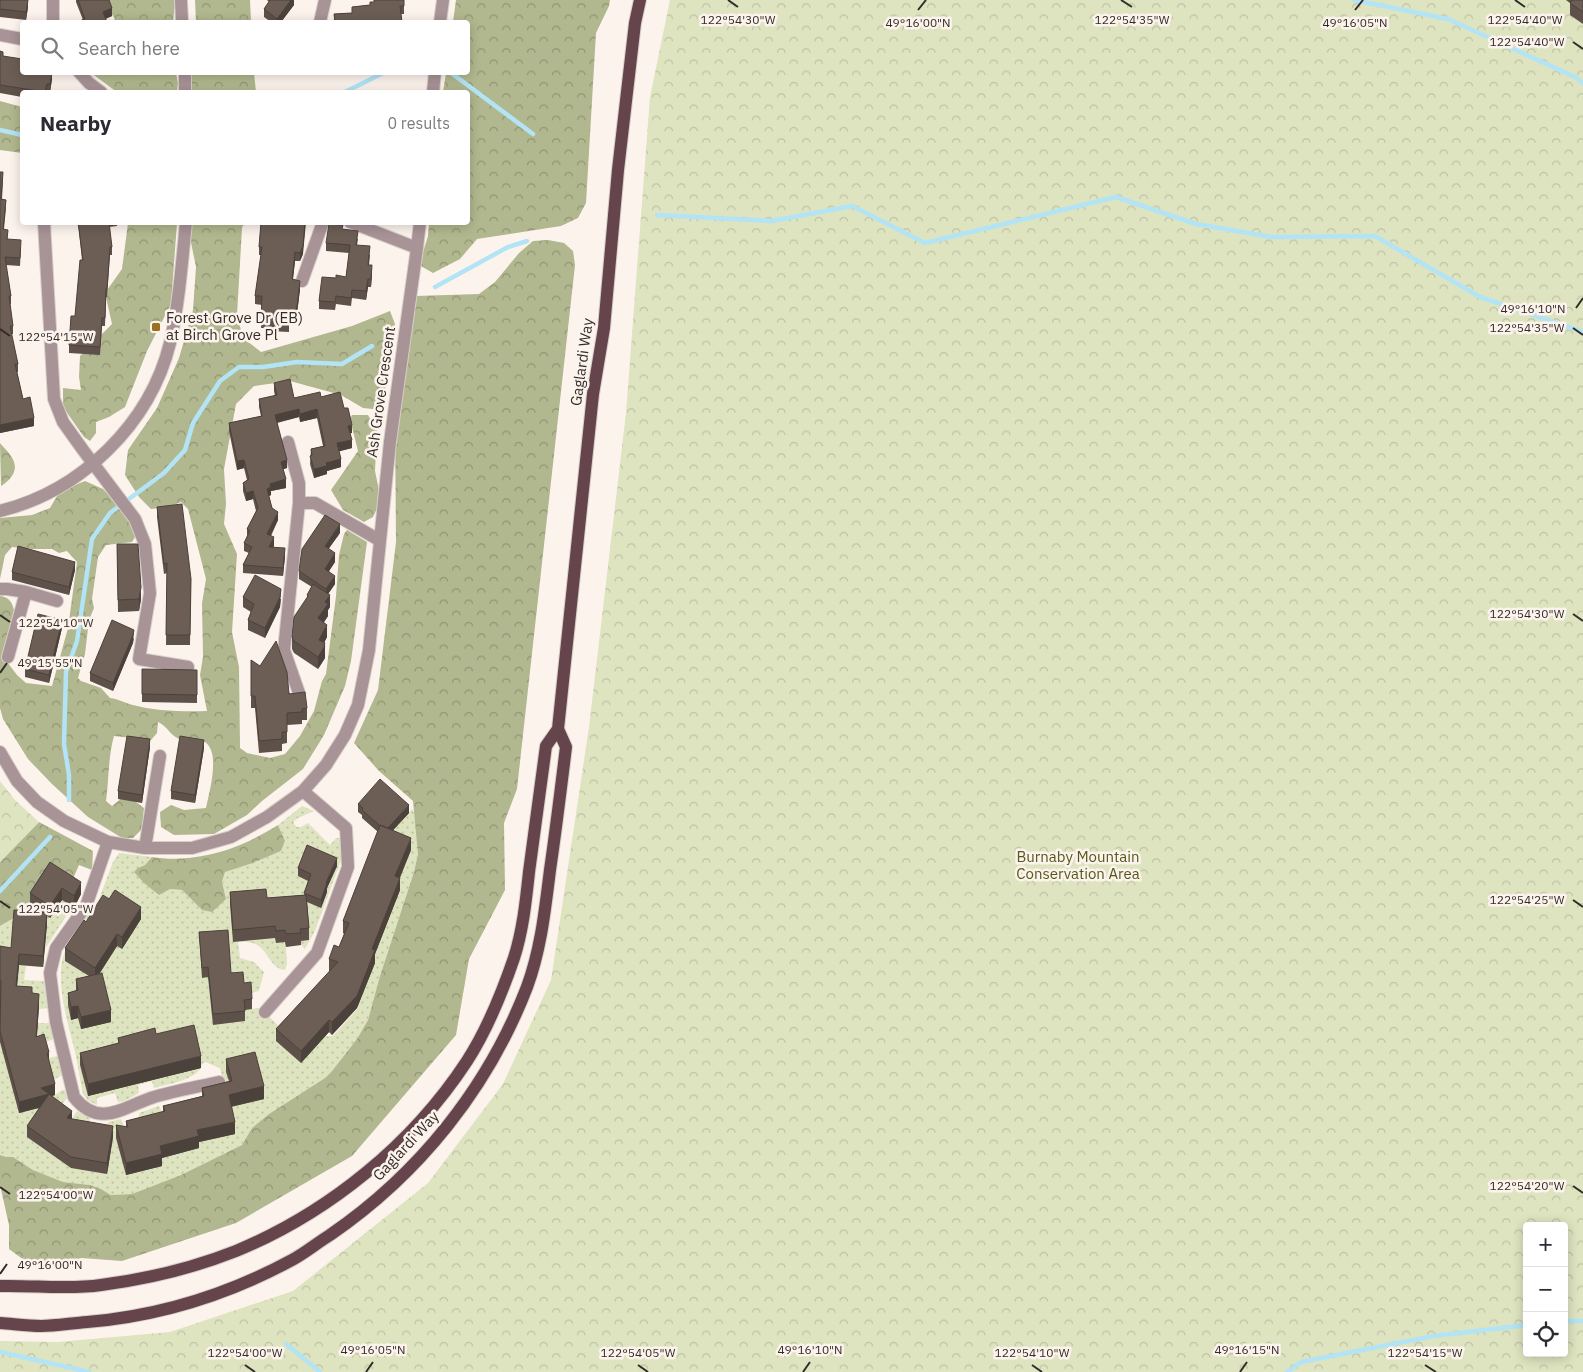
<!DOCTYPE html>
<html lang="en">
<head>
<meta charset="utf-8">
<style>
	body { margin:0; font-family:"IBM Plex Sans",sans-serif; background:#f2f2f3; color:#2b2b33 }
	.controls { position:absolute; right:15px; bottom:15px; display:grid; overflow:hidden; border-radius:5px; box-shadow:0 2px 12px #0003 }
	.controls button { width:45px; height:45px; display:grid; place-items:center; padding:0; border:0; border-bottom:1px solid #e1e1e2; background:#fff; color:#2b2b33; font:25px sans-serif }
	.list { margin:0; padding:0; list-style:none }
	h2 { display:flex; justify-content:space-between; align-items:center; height:65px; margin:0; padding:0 20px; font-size:21px }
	h2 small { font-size:16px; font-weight:400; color:#7c7c81 }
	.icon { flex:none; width:28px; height:28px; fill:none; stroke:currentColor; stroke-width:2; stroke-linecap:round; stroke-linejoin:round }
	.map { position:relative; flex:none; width:1583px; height:1372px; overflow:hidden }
	.search { position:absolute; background:#fff; box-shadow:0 2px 12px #0003; left:20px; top:20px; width:450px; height:55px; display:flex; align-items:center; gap:12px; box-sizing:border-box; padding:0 18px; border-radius:5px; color:#7c7c81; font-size:19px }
	.panel { position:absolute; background:#fff; box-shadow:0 2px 12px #0003; left:20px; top:90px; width:450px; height:135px; border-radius:5px }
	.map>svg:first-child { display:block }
	.grass { fill:url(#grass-dots) }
	.forest { fill:url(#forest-crowns) }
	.park { fill:url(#park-crowns); fill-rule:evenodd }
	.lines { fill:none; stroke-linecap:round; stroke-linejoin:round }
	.stream { stroke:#b2e4f5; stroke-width:4.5 }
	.minor-casing { stroke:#d8cfca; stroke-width:14 }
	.major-casing { stroke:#d8cfca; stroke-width:14 }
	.minor { stroke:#a89397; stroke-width:12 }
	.major { stroke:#66444c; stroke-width:12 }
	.wall { fill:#5d5149 }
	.shaded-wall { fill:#4c423c }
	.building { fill:#6c5e55; stroke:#4c423c }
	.ticks { fill:none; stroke:#322c28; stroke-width:2 }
	.poi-dot { fill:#9a711e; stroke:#fdf3ed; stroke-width:2 }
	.labels { text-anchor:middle; stroke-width:5; stroke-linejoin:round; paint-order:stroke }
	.poi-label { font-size:15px; fill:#322c28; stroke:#fdf3ed; text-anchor:start }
	.street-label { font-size:15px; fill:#322c28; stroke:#fdf3ed }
	.park-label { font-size:15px; fill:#535919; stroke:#fdf3ed }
	.ticks-label { font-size:12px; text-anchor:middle; fill:#322c28; stroke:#fdf3ed; stroke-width:5; stroke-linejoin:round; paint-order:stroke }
</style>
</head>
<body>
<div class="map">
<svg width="1583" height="1372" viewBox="0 0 1583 1372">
	<defs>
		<pattern id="grass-dots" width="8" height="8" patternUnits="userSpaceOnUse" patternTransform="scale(1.25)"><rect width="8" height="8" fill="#dee3c0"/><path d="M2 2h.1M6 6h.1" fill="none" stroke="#bfc3a5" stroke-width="1.8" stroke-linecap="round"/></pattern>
		<pattern id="forest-crowns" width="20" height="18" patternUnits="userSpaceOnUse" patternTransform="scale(1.25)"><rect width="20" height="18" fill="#b1b78e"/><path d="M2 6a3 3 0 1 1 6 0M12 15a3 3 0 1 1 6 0" fill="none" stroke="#919574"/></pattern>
		<pattern id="park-crowns" width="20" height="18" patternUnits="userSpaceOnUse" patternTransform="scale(1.25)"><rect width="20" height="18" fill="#dee3c0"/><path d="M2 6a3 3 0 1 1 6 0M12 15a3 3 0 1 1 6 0" fill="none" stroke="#bfc3a5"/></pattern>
	</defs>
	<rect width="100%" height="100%" fill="#fdf3ed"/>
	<path class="grass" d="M302 806 314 811 298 818 294 821V824L297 827H301L308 823 330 845 336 838H341L344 852 315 931 305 949 301 945 286 947 287 964 285 970C265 968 270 938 238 942L240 958 254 962 264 972 259 991 251 993 252 1009 258 1008C282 1025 288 1038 301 1063L325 1036H333L359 1007 333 986 374 957 387 837 412 809 415 814 418 854 414 872 380 976 368 1020 357 1039 332 1071 325 1078 269 1114 252 1128 242 1145 181 1175 132 1194 111 1195 101 1189 90 1185 63 1182 33 1170 13 1157H6L0 1155V926L21 914 30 905 50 918 62 900 72 907 45 949 44 967 26 966 24 980 44 981 50 1008 39 1009 38 1023H51L54 1037 52 1040 45 1042 48 1058 58 1056 62 1075 52 1081 55 1095 62 1090H65L67 1098 52 1117 71 1120 77 1111 90 1118 88 1132 107 1133 108 1122 121 1119 126 1133 139 1119V1113L159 1106C167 1117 162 1144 162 1158L199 1148 197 1142 235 1133 220 1068 205 1062 202 1064C199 1080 168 1084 154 1088L152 1081 138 1085 139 1093 125 1101 118 1102 115 1093 97 1098V1105L87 1100 83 1094C80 1080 78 1066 75 1052 68 1023 53 976 66 949L99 899 113 862 119 853 152 857 145 865 138 868 170 889 182 890 202 910 226 899 222 882 225 872 253 863 281 851 285 841 278 825Z"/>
	<path class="forest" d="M106 0H174L175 4 173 22H112L115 19 105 4Z
		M195 0H250L251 22H196Z
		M456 0H610L609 6 596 33 586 203 578 218 561 226 477 239 460 259 433 273 419 265 428 236 429 223 468 222V92H443L446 73 468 72V22H453Z
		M91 73H176L178 83 177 92H117Z
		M191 73H254L256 92H188Z
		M0 101 22 107V153L0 150Z
		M128 223H177L171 304 147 351 125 407 109 417 96 422V433L90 441 84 437 63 407V388L81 390 79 377 80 356 112 324 105 293 122 269Z
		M187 223H244L242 228 237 315 243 338 261 352 352 326 390 311 395 324 382 410 363 408 341 395 290 381 254 386 236 404 224 469 226 504 224 524 237 554 232 632 239 667 240 748 247 753 270 758 285 754 300 736 314 711 322 681 326 674 336 596 339 555 344 534 347 530 367 542 351 661 345 686 324 735 303 769 262 801 247 815 214 834 174 835 161 827 160 812 171 805 184 810 206 808C209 793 222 749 203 741 196 738 187 741 179 739 170 735 167 726 158 722L157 733 151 740 114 736C108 757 109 780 106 801L112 806 123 797 132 799 144 808 142 829 133 838H122L88 817 52 784 28 759 3 719 0 708V596C9 597 12 602 14 610L4 658 17 675 26 683 52 686 68 628 77 562 67 551 59 553 52 549H32L12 547 5 555 0 579V518L32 515 50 508 60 491 85 481 103 489 126 513 142 517 143 524 132 542 106 545 98 557 92 599 94 608 89 620 85 654 78 678 81 681 101 688 110 698C119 699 125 703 133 705 154 711 185 712 207 711L200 675 203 657 202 603 206 579 188 509 181 502 169 507 151 509 139 497 125 475 128 450 157 408 179 358 193 310 196 267Z
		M548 240 564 243 573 251 575 265 517 789 504 823 505 890 469 959 456 1035 352 1156 236 1223 122 1261 82 1258 47 1265 28 1263 9 1249V1225L0 1185V1155L6 1157H13L33 1170 63 1182 90 1185 101 1189 111 1195 132 1194 181 1175 242 1145 252 1128 269 1114 325 1078 332 1071 357 1039 368 1020 380 976 414 872 418 854 413 801 379 771 354 743 378 690 396 542 395 417 415 296 479 294 495 282 519 253 533 241Z
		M352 415H368L377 430 375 471 381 500 373 517 364 522 343 510 331 490 358 451 350 419Z
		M0 443C3 447 8 451 11 456 20 469 12 479 1 486Z
		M39 822 93 851 92 870 79 865 72 881 50 874 30 905 21 914 0 926V862Z
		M278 825 285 841 281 851 253 863 225 872 222 882 226 899 212 912 202 910 182 890 170 889 159 895 144 883 134 872 138 868 145 865 152 857C181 862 213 856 240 845 253 840 266 832 278 825Z"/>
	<path class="park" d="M670 0H1583V1372H0V1341L58 1342 170 1332 293 1291 428 1183 503 1084 551 980 589 727 626 413 650 97ZM1527 1226H1564V1353H1527Z
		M0 781 15 800 39 822 0 862Z"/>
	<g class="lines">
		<path class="stream" d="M1354 0 1448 19 1575 77 1583 83
			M450 72 533 134
			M345 92 385 72
			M0 130 22 135
			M657 215 772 221 852 206 925 243 1116 197 1196 224 1271 237 1375 236 1480 297 1583 332
			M435 287 508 247 527 241
			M69 800V775L64 744 66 672 77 641 92 539 110 513 164 473 185 450 193 423 220 381 239 367H263L297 362 342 364 372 346
			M0 891 50 837
			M1564 1321H1583
			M286 1344 320 1372
			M0 1352 89 1372
			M1287 1372 1301 1362 1434 1336 1527 1325"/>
		<g class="minor-casing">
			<path id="minor" d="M181 0 182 22
				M53 22V0
				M320 22 325 0
				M440 22 443 0
				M0 35 22 39
				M79 72 89 83 101 92
				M185 72V92
				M433 92 435 72
				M44 222 54 399 63 422 83 450 135 519 145 544 150 593 139 659 188 667
				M350 222 417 248
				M302 281 323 222
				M288 442 299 483V503L284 650 299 693
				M299 503H315L379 540
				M0 511C81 491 150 424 170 343 179 304 182 262 186 222
				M0 589H7L26 592 8 657
				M26 592 57 601
				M0 752 17 781 37 802 64 821 108 842 145 848H192L231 837 267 817 303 791 326 765 345 735 358 705 369 650 390 442 417 248 420 222
				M108 842 86 906 56 948 50 973 56 1022 74 1097C99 1129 124 1107 151 1098 173 1091 197 1087 219 1082
				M145 848 160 756
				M265 1012 317 953 348 867 346 828 303 791"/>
		</g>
		<g class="major-casing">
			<path id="major" d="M0 1286C33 1285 68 1290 101 1285 147 1279 193 1268 236 1251 328 1213 412 1145 467 1061 487 1030 502 993 514 958 523 930 526 900 529 872 535 830 540 788 546 746L558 729 593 394 604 328 618 170 635 23 640 0
				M0 1323C14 1324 28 1326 41 1326 56 1326 72 1323 87 1322 159 1316 229 1294 292 1260 305 1253 317 1243 330 1235 419 1174 488 1088 527 987 541 949 545 910 550 870 556 829 561 788 566 747L558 729"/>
		</g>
		<use href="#minor" class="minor"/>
		<use href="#major" class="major"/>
	</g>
	<path class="wall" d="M0 0 28 7 26 20 0 17Z
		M76 0H109L112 16 105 19 83 20 76 2Z
		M267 0H294V5L281 22H271L264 17V9L269 2Z
		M374 0H404V14H401L402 22H334V14L352 13V7L370 5 374 2Z
		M1566 0H1583V24L1570 15V3Z
		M0 51 3 56 52 79 50 92H22V97L0 93Z
		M0 172 3 180 2 199 6 208 4 229 8 239 21 248 20 266 6 265 11 296V304H10L13 326V334H11L18 364V372H17L23 399 34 426 0 433Z
		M78 222H117V226L109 227 112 247V255H110L107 297H106L105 326H102L100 355 69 353V345L75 316 82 260Z
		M261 222 303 254 300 261H295L293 279 300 289 296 322 289 321V332L268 331V328H261L262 305 255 304V296L261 255H259V247Z
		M343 229 358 239 357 245 370 255 369 265 372 274 371 287H368L366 300 352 298 351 306 336 304 335 310 319 309V301L336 278 346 277 349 253 326 251V243Z
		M274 383 294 398 321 397 344 408 352 433H350L352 448 339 451 341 467 327 471V474L314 478 310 464 311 449 323 446 317 418 300 422 299 417 277 423 287 468 283 469 286 488 271 491V495L269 496 272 508 278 520 271 536 274 546 273 547 285 556 283 576 243 573V565L249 553 244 551V543L247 536V529L256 511 253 499 246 501 243 491V483L247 480 244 468 237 470 229 431V423L261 416 259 407V399L275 396 274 391Z
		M157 507 191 579 190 645H166L167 573 164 574 157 517Z
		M340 533 328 549 335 562 329 571 335 584 328 594 330 607 328 610V616L324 622 327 637 324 643H325V658L318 669 294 653 292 649V637L307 598V595L312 587 299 579V571Z
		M117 544 141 599 139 611 118 612Z
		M75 570 69 595 12 580V572Z
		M243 597 281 599 280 607 265 638 248 630V620L251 612 243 607Z
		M62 628 49 683 25 677V669Z
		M134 638 133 643 113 691 90 681V673Z
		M251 660 307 708V720H302V724L287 725V743L282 744V751L259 753 255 708H251Z
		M197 670V703L142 702V694Z
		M150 747 142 803 118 799V791Z
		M204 748 195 803 171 799V791Z
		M358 804 409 813 393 830 411 850 400 878V890L375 954V963L357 1008 332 1035 329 1032 301 1063 276 1041V1029L330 971H329V959L339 947 344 934 343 933V921L378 832 362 818V815L358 812Z
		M50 862 81 894 74 908 62 900 50 918 47 916V924L43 967 19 965 17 986 32 993 39 1005 37 1036 49 1063 55 1095 52 1096 72 1119 113 1137 107 1174 71 1168 27 1137V1126L39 1108 19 1113 0 1042V946L11 948 42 913 30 905V893Z
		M337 866 327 888V892L321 908 307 902 309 928V940L301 941V945L286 947 285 942 276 943 275 938 233 942 230 904V892L267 898 304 895 308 881 298 876V868Z
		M141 919 122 949 117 946 100 973 111 1022 81 1029 78 1018 71 1020 68 1005V993L76 991V979L89 976 65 961V948L86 922Z
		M199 932 231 973 244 983 252 999V1009L245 1010V1021L213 1025 208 977 202 978Z
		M156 1034 201 1068 88 1096 80 1065V1053L118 1043V1038Z
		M226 1059 264 1099 231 1107 235 1134 199 1142V1148L162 1158V1166L126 1175 116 1138V1125L126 1127V1121L163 1112V1106L202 1096V1088L229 1081 226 1072Z"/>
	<path class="shaded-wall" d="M28 0V7L26 20V12Z
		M291 0H294V5L281 22H277V19Z
		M112 8V16L103 20V12Z
		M52 72V79L50 92V84Z
		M305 222H306L303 254 300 261V253Z
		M295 252V261L292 287V279Z
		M372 265V274L371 287V279Z
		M368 279V287L366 300V291Z
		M300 281V289L296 322V314Z
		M299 409V417L275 423V415Z
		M317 409V418L300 422V414Z
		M34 418V426L0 433V425Z
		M352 425V433L348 434V426Z
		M352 440V448L337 452V443Z
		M341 459V467L327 471V474L314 478V469L326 463Z
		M244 460V468L237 470V461Z
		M287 460V468L281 470V462Z
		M286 479V488L271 491V495L267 497V489L270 484Z
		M253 491V499L246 501V493Z
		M278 512V520L267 542V534Z
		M340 524V533L325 554V546Z
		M274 537V546L269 555V547Z
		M285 548V556L283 576V568Z
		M335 553V562L325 577V569Z
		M75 562V570L69 595V587Z
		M335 576V584L326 597V589Z
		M141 587V599L139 611V599Z
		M281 589 280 607 265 638V628Z
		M330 595V607L328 610V616L318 631V618L325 602Z
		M62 620V628L49 683V675Z
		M327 625V637L319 652V640Z
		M134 630 133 643 113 691V683Z
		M325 643V658L318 669V657Z
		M150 739V747L142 803V795Z
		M204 740V748L195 803V795Z
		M409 805V813L385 839V831Z
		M411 838V850L395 888V876Z
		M337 858V866L327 888V892L321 908V900L326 883Z
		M400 878V890L375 954V963L357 1008 332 1035V1022L372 949Z
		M81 882V894L74 908V896Z
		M62 888V900L50 918V906Z
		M141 907V919L122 949V937Z
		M47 913V924L43 967V956Z
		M117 934V946L95 980V968Z
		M19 954V965L16 997V986Z
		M39 994V1005L36 1048V1037Z
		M78 1006V1018L71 1020V1007Z
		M111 1010V1022L81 1029V1017Z
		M329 1020V1032L301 1063V1051Z
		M49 1052V1063L47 1053Z
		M201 1056V1068L88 1096V1084Z
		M55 1084V1095L49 1097V1105L19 1113V1102L41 1088Z
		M264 1086V1099L229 1107V1095Z
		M72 1111V1122L67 1118Z
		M235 1122V1134L199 1142V1148L162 1158V1166L126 1175V1163L160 1146 197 1130Z
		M113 1126V1137L107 1174V1163Z"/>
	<path class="building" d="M0 0H28L26 12 0 9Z
		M78 0H109L112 8 103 12 107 22H76L85 19Z
		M270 0H291L277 19 264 9Z
		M374 0H404V6H400L402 22H335L334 14 352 13V7L370 5V2H374Z
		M1572 0H1583V12L1570 3Z
		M0 51 3 52V56L22 59V72H52L50 84H47L45 92 0 85Z
		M0 172H3L1 199 6 200 3 229 8 230 7 239 21 240 20 258 5 257 11 296H9L13 326H10L18 364H15L23 399 30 397 34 418 0 425Z
		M78 222H109L112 247H110L107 289H106L105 318H102L100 347 69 345 71 316H75L80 260H83Z
		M261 222H305L303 246 300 253 295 252 292 279 300 281 296 314 289 313V323L268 322V320H261L262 296H255L262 247H259Z
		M329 224 343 225 342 229 358 231 356 245 370 246 368 265H372L371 279H368L366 291 352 290 351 298 336 296 335 302 319 301 322 277 336 278V275L346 277 350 245 326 243Z
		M290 379 294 398 320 392 321 397 340 392 344 408H348L352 425 348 426 352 440 337 443 341 459 326 463 327 466 314 469 310 456 312 455 311 449 325 446 317 409 300 414 299 409 275 415 287 460 281 462 286 479 270 484 271 487 267 489 272 508 278 512 267 534 274 537 269 547 285 548 283 568 243 565 252 547 244 543 250 531 247 529 258 508 253 491 246 493 243 483 249 479 244 460 237 461 229 423 262 416 259 399 277 395 274 383Z
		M182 504 191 579 190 635H166L167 563 164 564 157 507Z
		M325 515 340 524 325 546 335 553 325 569 335 576 326 589 299 571 302 549Z
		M117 544H138L141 587 139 599 118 600Z
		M18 546 75 562 69 587 12 572Z
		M255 575 281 589 280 597 265 628 248 620 254 604 243 597Z
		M313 584 330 595 325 602 328 604 318 618 327 625 319 640 325 643 324 645 325 646 318 657 294 641 292 637 294 617 308 596 307 595Z
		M38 614 62 620 49 675 25 669Z
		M112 620 134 630 133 635 113 683 90 673Z
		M276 641 287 672 289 694 305 692 307 708 302 709V712L287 713V732H282V739L259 741 255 696H251V660L260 666Z
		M142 669 197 670V695L142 694Z
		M127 736 150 739 142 795 118 791Z
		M180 736 204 740 195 795 171 791Z
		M380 779 409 805 388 828 380 825V826L362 810 363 808 358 804Z
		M380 825 411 838 395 876 400 878 372 949 375 950 357 996 332 1022 329 1020 301 1051 276 1029 338 962 329 959 334 945 339 947 349 923 343 921Z
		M307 845 337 858 326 883H327L321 900 304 893 311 874 298 868Z
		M50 862 81 882 74 896 62 888 50 906 30 893Z
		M266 889 267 898 306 895 309 928 300 929 301 933 286 934 285 930 276 931 275 926 233 930 230 892Z
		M115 890 141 907 122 937 117 934 95 968 65 948 84 920 86 922 103 895 109 899Z
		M14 910 47 913 43 956 19 954 16 986 32 987V993L39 994 36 1037 44 1034 49 1052 47 1053 55 1084 41 1088 72 1111 67 1118 113 1126 107 1163 71 1157 27 1126 49 1094 19 1102 0 1031 1 981H0V946L11 948Z
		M228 930 231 973 243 972 244 983 251 982 252 999 244 1000 245 1011 213 1014 208 967 202 968 199 932Z
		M102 973 111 1010 81 1017 78 1006 71 1007 68 993 78 990 76 979Z
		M194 1025 201 1056 88 1084 80 1053 119 1043 118 1038 155 1028 156 1034Z
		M255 1052 264 1086 229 1095 235 1122 197 1130 199 1136 160 1146 162 1154 126 1163 116 1125 128 1127 126 1121 165 1111 163 1106 204 1096 202 1088 232 1081 226 1059Z"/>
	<path class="ticks" d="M728 0 738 7M1121 0 1132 7M1515 0 1525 7M918 10 926 0M1355 10 1363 0M1573 42 1583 49M1576 308 1583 298M1573 328 1583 335M0 329 10 336M1573 614 1583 621M0 615 10 622M0 673 7 663M1573 900 1583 907M0 901 10 908M1573 1186 1583 1193M0 1187 10 1194M0 1274 7 1264M245 1365 255 1372M638 1365 648 1372M1032 1365 1042 1372M1425 1365 1436 1372M366 1372 373 1362M803 1372 810 1362M1240 1372 1247 1362"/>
	<rect class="poi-dot" x="151" y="322" width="10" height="10" rx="2.5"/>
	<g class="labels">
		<g class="poi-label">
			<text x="166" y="323">Forest Grove Dr (EB)<tspan x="166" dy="17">at Birch Grove Pl</tspan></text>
		</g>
		<g class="street-label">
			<text transform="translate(582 362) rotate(-82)" y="5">Gaglardi Way</text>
			<text transform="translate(381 392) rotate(-82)" y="5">Ash Grove Crescent</text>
			<text transform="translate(406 1146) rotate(-47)" y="5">Gaglardi Way</text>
		</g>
		<g class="park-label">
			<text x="1078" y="862">Burnaby Mountain<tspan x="1078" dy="17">Conservation Area</tspan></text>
		</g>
	</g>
	<g class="ticks-label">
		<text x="738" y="24">122°54'30"W</text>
		<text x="1132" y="24">122°54'35"W</text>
		<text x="1525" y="24">122°54'40"W</text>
		<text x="918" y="27">49°16'00"N</text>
		<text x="1355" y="27">49°16'05"N</text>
		<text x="1527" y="46">122°54'40"W</text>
		<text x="1533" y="313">49°16'10"N</text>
		<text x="1527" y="332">122°54'35"W</text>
		<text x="56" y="341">122°54'15"W</text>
		<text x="1527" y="618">122°54'30"W</text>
		<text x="56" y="627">122°54'10"W</text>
		<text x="50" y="667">49°15'55"N</text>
		<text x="1527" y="904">122°54'25"W</text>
		<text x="56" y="913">122°54'05"W</text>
		<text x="1527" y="1190">122°54'20"W</text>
		<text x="56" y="1199">122°54'00"W</text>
		<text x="50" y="1269">49°16'00"N</text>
		<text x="373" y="1354">49°16'05"N</text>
		<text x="810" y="1354">49°16'10"N</text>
		<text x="1247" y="1354">49°16'15"N</text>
		<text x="245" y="1357">122°54'00"W</text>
		<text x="638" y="1357">122°54'05"W</text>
		<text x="1032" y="1357">122°54'10"W</text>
		<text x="1425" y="1357">122°54'15"W</text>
	</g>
</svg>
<div class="controls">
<button>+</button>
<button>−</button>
<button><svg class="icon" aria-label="locate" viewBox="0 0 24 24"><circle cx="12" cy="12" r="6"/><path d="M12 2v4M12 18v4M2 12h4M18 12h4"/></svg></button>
</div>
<div class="search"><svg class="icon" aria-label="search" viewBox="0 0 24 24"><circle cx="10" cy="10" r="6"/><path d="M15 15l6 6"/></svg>Search here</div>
<section class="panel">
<h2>Nearby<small>0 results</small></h2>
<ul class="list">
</ul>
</section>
</div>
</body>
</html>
